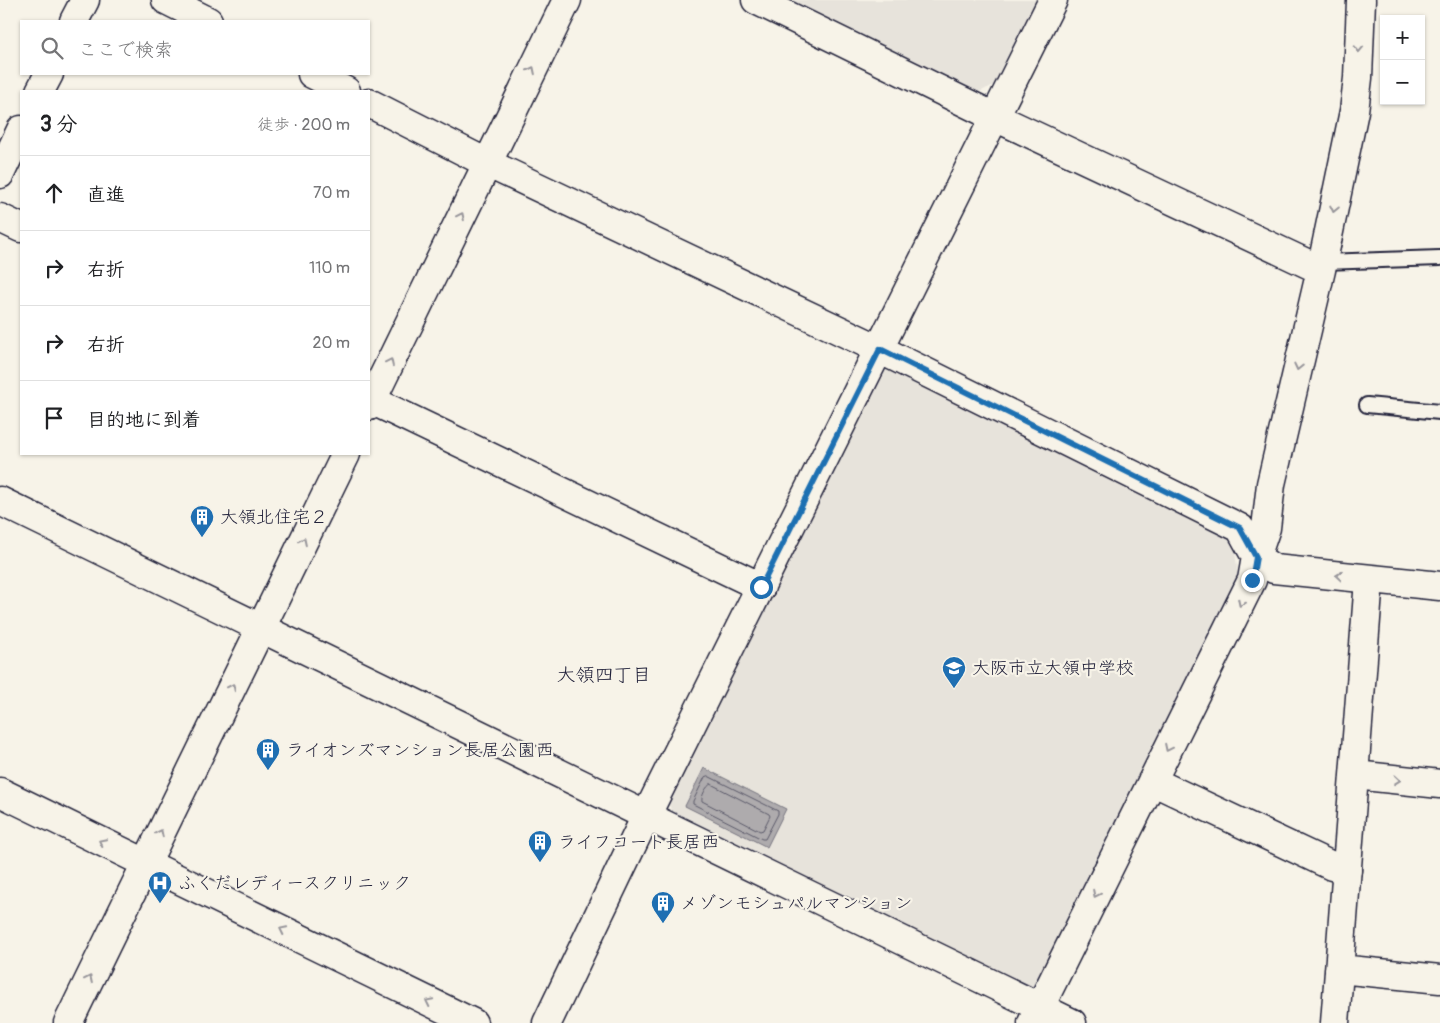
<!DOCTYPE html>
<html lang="ja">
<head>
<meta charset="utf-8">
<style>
	body { margin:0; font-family:Pangolin,"Klee One",sans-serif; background:#f6f6f6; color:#202124 }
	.controls { position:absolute; right:15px; top:15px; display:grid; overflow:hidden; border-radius:0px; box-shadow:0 1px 4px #0004 }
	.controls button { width:45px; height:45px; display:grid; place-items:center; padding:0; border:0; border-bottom:1px solid #e0e0e0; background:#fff; color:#202124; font:25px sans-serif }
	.stop { position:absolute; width:15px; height:15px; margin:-11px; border:4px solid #1f6fb2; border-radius:50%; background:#fff }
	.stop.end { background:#1f6fb2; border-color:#fff; box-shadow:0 1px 5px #0008 }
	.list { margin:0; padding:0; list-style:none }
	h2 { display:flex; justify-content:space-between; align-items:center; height:65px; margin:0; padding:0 20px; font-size:21px }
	h2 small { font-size:16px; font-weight:400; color:#757577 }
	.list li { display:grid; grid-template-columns:32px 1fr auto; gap:15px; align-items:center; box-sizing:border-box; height:75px; padding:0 20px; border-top:1px solid #e0e0e0 }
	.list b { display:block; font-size:19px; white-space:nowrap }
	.list em { font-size:16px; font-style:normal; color:#757577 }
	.icon { flex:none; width:28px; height:28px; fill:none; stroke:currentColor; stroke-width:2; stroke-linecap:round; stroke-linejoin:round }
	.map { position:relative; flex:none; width:1440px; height:1023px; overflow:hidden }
	.search { position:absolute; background:#fff; box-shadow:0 1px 4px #0004; left:20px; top:20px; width:350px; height:55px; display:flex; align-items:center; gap:12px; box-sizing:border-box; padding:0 18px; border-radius:0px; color:#757577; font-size:19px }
	.panel { position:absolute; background:#fff; box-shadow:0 1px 4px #0004; left:20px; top:90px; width:350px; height:365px; border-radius:0px }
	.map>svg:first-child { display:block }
	.built { fill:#e7e3db }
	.water { fill:#aeabad; stroke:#76747f }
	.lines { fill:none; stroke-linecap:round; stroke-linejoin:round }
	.shore { stroke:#5a5969; stroke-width:1 }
	.lane-casing { stroke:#22223b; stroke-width:18 }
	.street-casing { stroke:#22223b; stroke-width:31 }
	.secondary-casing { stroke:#22223b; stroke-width:31 }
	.lane { stroke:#f7f3e8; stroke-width:14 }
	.street { stroke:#f7f3e8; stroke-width:28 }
	.secondary { stroke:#f7f3e8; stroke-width:28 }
	.oneway { stroke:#97959a }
	.route { stroke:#1f6fb2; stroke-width:6 }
	.labels { text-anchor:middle; stroke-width:4.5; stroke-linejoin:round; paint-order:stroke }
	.poi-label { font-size:18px; fill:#22223b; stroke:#f7f3e8; text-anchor:start }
	.neighbourhood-label { font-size:19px; fill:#22223b; stroke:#f7f3e8 }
</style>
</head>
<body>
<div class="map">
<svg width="1440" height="1023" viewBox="0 0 1440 1023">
	<rect width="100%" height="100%" fill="#f7f3e8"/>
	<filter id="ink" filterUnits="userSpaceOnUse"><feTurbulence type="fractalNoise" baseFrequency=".02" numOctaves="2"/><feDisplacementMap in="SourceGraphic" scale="10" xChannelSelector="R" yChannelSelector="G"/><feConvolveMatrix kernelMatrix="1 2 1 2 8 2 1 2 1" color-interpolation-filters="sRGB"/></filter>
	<g filter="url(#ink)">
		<path class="built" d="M788 0H1038L996 84 979 92Z
			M891 366 1233 536 1238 575 1041 983 1029 987 675 813 672 812 668 802 882 371Z"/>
		<path class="water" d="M704 768 786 809 767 847 685 806Z"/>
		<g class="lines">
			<path class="shore" d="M708 776 778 811V814L765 839H762L693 804V801L705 777Z
				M711 784 769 814 770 816 763 830 760 831 702 801C701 797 706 786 711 784Z"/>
			<g class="lane-casing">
				<path id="lane" d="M1323 262 1440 258
					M1367 405 1440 412"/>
			</g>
			<g class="street-casing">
				<path id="street" d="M166 0 208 21
					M756 0 995 117 1321 270
					M74 21 85 0
					M312 74 346 91
					M40 91 49 74
					M369 103 487 163 879 349 1240 528 1256 557 1274 569 1440 586
					M0 174 21 130
					M0 218 21 228
					M369 399 761 587
					M369 406 567 0
					M1355 775 1440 784
					M1152 781 1332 866 1347 870
					M0 792 473 1023
					M68 1023 346 454
					M547 1023 646 816 1053 0
					M1032 1023 1252 580 1256 557 1266 528 1271 484 1321 270 1354 111 1358 78 1361 0"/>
			</g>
			<g class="secondary-casing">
				<path id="secondary" d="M0 501 1072 1023
					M1339 969 1440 979
					M1335 1023 1369 580"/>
			</g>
			<use href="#lane" class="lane"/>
			<use href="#street" class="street"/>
			<use href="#secondary" class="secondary"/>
		</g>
		<defs><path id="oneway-chevron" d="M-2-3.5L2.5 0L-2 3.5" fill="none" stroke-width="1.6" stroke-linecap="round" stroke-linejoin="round" transform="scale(1.25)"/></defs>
		<g class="oneway">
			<use href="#oneway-chevron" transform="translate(1359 49) rotate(92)"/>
			<use href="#oneway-chevron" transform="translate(532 70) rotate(-64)"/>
			<use href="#oneway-chevron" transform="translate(1334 209) rotate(102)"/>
			<use href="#oneway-chevron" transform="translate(461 216) rotate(-64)"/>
			<use href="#oneway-chevron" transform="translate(390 362) rotate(-64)"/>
			<use href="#oneway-chevron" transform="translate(1298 367) rotate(103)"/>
			<use href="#oneway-chevron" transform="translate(303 541) rotate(-64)"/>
			<use href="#oneway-chevron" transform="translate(1339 576) rotate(-174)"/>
			<use href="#oneway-chevron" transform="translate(1241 603) rotate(116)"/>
			<use href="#oneway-chevron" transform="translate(232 687) rotate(-64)"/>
			<use href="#oneway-chevron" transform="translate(1168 748) rotate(116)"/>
			<use href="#oneway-chevron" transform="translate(1397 780) rotate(6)"/>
			<use href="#oneway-chevron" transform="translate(160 833) rotate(-64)"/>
			<use href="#oneway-chevron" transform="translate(102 842) rotate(-154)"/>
			<use href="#oneway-chevron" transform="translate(1096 894) rotate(116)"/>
			<use href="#oneway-chevron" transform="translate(283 930) rotate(-154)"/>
			<use href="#oneway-chevron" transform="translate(89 979) rotate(-64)"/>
			<use href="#oneway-chevron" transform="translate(429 1002) rotate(-154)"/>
		</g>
	</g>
	<g class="lines" filter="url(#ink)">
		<path class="route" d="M761 587 880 349 1240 528 1256 557 1252 580"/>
	</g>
	<defs>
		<g id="building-pin" transform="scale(1.25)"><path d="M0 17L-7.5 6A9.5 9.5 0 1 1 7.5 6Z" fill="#1f6fb2" stroke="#f7f3e8"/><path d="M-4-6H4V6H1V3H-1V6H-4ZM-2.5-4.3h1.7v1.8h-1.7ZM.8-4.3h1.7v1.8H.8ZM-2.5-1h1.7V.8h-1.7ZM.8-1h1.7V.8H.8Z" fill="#fff"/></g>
		<g id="school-pin" transform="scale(1.25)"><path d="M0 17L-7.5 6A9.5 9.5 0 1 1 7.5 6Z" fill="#1f6fb2" stroke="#f7f3e8"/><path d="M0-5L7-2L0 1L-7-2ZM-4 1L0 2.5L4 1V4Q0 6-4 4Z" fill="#fff"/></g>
		<g id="hospital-pin" transform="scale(1.25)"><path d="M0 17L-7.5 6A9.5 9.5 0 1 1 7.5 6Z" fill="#1f6fb2" stroke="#f7f3e8"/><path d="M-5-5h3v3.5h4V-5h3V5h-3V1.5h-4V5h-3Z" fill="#fff"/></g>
	</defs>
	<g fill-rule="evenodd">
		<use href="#building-pin" x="202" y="517"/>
		<use href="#school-pin" x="954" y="668"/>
		<use href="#building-pin" x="268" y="750"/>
		<use href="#building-pin" x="540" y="842"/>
		<use href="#hospital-pin" x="160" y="883"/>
		<use href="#building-pin" x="663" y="903"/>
	</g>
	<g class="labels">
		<g class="poi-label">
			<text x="220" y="523">大領北住宅２</text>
			<text x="972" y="674">大阪市立大領中学校</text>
			<text x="286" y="756">ライオンズマンション長居公園西</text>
			<text x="558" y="848">ライフコート長居西</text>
			<text x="178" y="889">ふくだレディースクリニック</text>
			<text x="680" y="909">メゾンモシュパルマンション</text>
		</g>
		<g class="neighbourhood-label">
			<text x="604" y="681">大領四丁目</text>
		</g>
	</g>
</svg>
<div class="controls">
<button>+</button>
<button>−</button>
</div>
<div class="stop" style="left:761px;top:587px"></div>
<div class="stop end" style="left:1252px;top:580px"></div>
<div class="search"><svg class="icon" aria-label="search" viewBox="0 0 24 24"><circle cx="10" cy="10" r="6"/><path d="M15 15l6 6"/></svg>ここで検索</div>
<section class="panel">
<h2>3 分<small>徒歩 · 200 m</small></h2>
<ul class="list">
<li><svg class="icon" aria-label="ahead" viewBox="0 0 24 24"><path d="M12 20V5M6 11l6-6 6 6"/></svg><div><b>直進</b></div><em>70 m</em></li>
<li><svg class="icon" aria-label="right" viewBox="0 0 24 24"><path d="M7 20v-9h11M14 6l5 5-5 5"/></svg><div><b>右折</b></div><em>110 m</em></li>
<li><svg class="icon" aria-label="right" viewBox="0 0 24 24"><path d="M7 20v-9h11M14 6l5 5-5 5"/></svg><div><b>右折</b></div><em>20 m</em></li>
<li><svg class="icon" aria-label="arrive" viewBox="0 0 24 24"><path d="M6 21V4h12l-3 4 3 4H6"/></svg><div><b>目的地に到着</b></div></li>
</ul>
</section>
</div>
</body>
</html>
